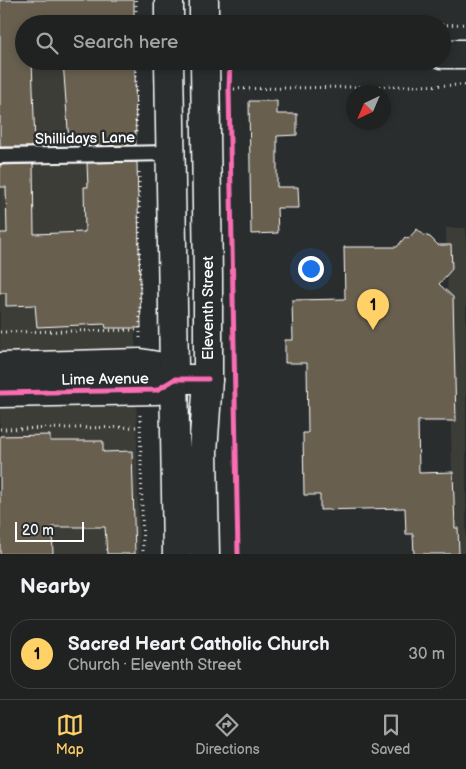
<!DOCTYPE html>
<html lang="en">
<head>
<meta charset="utf-8">
<style>
	body { margin:0; font-family:"Balsamiq Sans",sans-serif; background:#2d2f2f; color:#f1f3f6 }
	.compass { position:absolute; left:346px; top:85px; width:45px; height:45px; border-radius:50%; background:#202222; box-shadow:0 2px 8px #0003; rotate:224deg }
	.scale { position:absolute; left:15px; bottom:12px; width:69px; box-sizing:border-box; padding-left:5px; border:2px solid #fff; border-top:0; font-size:14px; line-height:18px; white-space:nowrap; color:#fff; -webkit-text-stroke:4px #2a2d2e; paint-order:stroke }
	.you { position:absolute; left:310px; top:268px; width:18px; height:18px; margin:-12px; border:4px solid #fff; border-radius:50%; background:#1a73e8; box-shadow:0 0 0 8px #1a73e833 }
	.badge { display:grid; place-items:center; width:32px; height:32px; border-radius:50%; background:#ffd166; color:#111; font-size:16px; font-weight:700 }
	.pin { position:absolute; translate:-50% -41px; filter:drop-shadow(0 1px 2px #0008) }
	.pin::after { content:''; position:absolute; top:26px; width:18px; height:15px; background:inherit; clip-path:polygon(0 0,100% 0,50% 100%) }
	.list { margin:0; padding:0; list-style:none }
	h2 { display:flex; justify-content:space-between; align-items:center; height:65px; margin:0; padding:0 20px; font-size:21px }
	h2 small { font-size:16px; font-weight:400; color:#a2a4a5 }
	.list li { display:grid; grid-template-columns:32px 1fr auto; gap:15px; align-items:center; box-sizing:border-box; height:70px; margin:0 10px 10px; padding:0 10px; border:1px solid #3d3f40; border-radius:20px }
	.list b { display:block; font-size:19px; white-space:nowrap }
	.list p { margin:0; font-size:16px; white-space:nowrap; color:#a2a4a5 }
	.list em { font-size:16px; font-style:normal; color:#a2a4a5 }
	.icon { flex:none; width:28px; height:28px; fill:none; stroke:currentColor; stroke-width:2; stroke-linecap:round; stroke-linejoin:round }
	.map { position:relative; flex:none; width:466px; height:554px; overflow:hidden }
	.search { position:absolute; background:#202222; box-shadow:0 2px 8px #0003; left:15px; right:15px; top:15px; height:55px; display:flex; align-items:center; gap:12px; box-sizing:border-box; padding:0 18px; border-radius:28px; color:#a2a4a5; font-size:19px }
	.sheet { height:145px; background:#202222 }
	nav { display:flex; justify-content:space-around; align-items:center; box-sizing:border-box; height:70px; border-top:1px solid #3d3f40; background:#202222; font-size:14px; color:#a2a4a5 }
	nav a { display:grid; justify-items:center; gap:2px }
	nav .on { color:#ffd166 }
	.map>svg:first-child { display:block }
	.built { fill:#3c3c38 }
	.building { fill:#675f4f; stroke:#fff }
	.lines { fill:none; stroke-linecap:round; stroke-linejoin:round }
	.service-casing { stroke:#fff; stroke-width:18 }
	.minor-casing { stroke:#fff; stroke-width:31 }
	.secondary-casing { stroke:#fff; stroke-width:31 }
	.path { stroke:#fff; stroke-width:3; stroke-dasharray:1 4; stroke-linecap:butt }
	.service { stroke:#2a2d2e; stroke-width:14 }
	.minor { stroke:#2a2d2e; stroke-width:28 }
	.secondary { stroke:#2a2d2e; stroke-width:28 }
	.cycleway-casing { stroke:#2a2d2e; stroke-width:8 }
	.cycleway { stroke:#f96db3; stroke-width:5 }
	.labels { text-anchor:middle; stroke-width:5; stroke-linejoin:round; paint-order:stroke }
	.street-label { font-size:15px; fill:#fff; stroke:#2a2d2e }
</style>
</head>
<body>
<div class="map">
<svg width="466" height="554" viewBox="0 0 466 554">
	<rect width="100%" height="100%" fill="#2a2d2e"/>
	<filter id="ink" filterUnits="userSpaceOnUse"><feTurbulence type="fractalNoise" baseFrequency=".02" numOctaves="2"/><feDisplacementMap in="SourceGraphic" scale="10" xChannelSelector="R" yChannelSelector="G"/><feConvolveMatrix kernelMatrix="1 2 1 2 8 2 1 2 1" color-interpolation-filters="sRGB"/></filter>
	<g filter="url(#ink)">
		<path class="built" d="M0 0 24 24V61H130L139 554H0Z
			M446 228H466V554H454Z"/>
		<path class="building" d="M0 0H134V24H24V61H32L35 144H32V147H0Z
			M63 61H135L136 145 87 146V143H69Z
			M249 101H277V114H297V135L277 136V187H298L299 208H277L278 233 251 234Z
			M137 162 141 328H106L105 324 37 327 35 305 6 306V293H0V233H7L6 187H0V165L33 164 34 234 85 232 84 187H88L87 163Z
			M417 229 424 235 430 237 438 245H451L452 269 439 284 453 297 456 421H418L419 473 453 472 455 528H458L459 554H414L413 534H406L405 508 320 510V495H304L303 433H308L307 363H285V340H293L292 300 345 299 344 247H397L405 237 408 239Z
			M50 435V441H103V452L132 451 135 554H107L105 527H52L53 554H0V436Z"/>
		<g class="lines">
			<g class="service-casing">
				<path id="service" d="M0 156 171 153"/>
			</g>
			<g class="minor-casing">
				<path id="minor" d="M442 54H466
					M0 367 140 363 157 366 175 379
					M0 393 157 390 175 379H208"/>
			</g>
			<g class="secondary-casing">
				<path id="secondary" d="M169 0V24
					M204 0V24
					M169 61 177 554
					M205 61 208 278V379L203 452 205 554"/>
			</g>
			<path class="path" d="M136 0V24
				M442 25 466 24
				M136 61V136
				M229 89 466 85
				M139 172 140 338
				M0 332 139 330
				M140 415 143 554
				M0 429 140 427"/>
			<use href="#service" class="service"/>
			<use href="#minor" class="minor"/>
			<use href="#secondary" class="secondary"/>
			<g class="cycleway-casing">
				<path id="cycleway" d="M230 61 229 89 238 554
					M0 393 157 390 175 379H208"/>
			</g>
			<use href="#cycleway" class="cycleway"/>
		</g>
	</g>
	<g class="labels">
		<g class="street-label">
			<text transform="translate(85 138) rotate(-1)" y="5">Shillidays Lane</text>
			<text transform="translate(208 308) rotate(-90)" y="5">Eleventh Street</text>
			<text transform="translate(105 379) rotate(-1)" y="5">Lime Avenue</text>
		</g>
	</g>
</svg>
<svg class="compass" viewBox="-18 -18 36 36"><path d="M0-13l5 13h-10z" fill="#e53935"/><path d="M0 13l5-13h-10z" fill="#a2a4a5"/></svg>
<div class="scale">20 m</div>
<div class="you"></div>
<div class="pin badge" style="left:373px;top:330px">1</div>
<div class="search"><svg class="icon" aria-label="search" viewBox="0 0 24 24"><circle cx="10" cy="10" r="6"/><path d="M15 15l6 6"/></svg>Search here</div>
</div>
<section class="sheet">
<h2>Nearby<small></small></h2>
<ul class="list">
<li><span class="badge">1</span><div><b>Sacred Heart Catholic Church</b><p>Church · Eleventh Street</p></div><em>30 m</em></li>
</ul>
</section>
<nav>
<a class="on"><svg class="icon" aria-label="map" viewBox="0 0 24 24"><path d="M3 6l6-2 6 2 6-2v14l-6 2-6-2-6 2zM9 4v14M15 6v14"/></svg>Map</a>
<a><svg class="icon" aria-label="directions" viewBox="0 0 24 24"><path d="M12 3l9 9-9 9-9-9zM9 14v-3h6M13 9l2 2-2 2"/></svg>Directions</a>
<a><svg class="icon" aria-label="saved" viewBox="0 0 24 24"><path d="M7 4h10v16l-5-4-5 4z"/></svg>Saved</a>
</nav>
</body>
</html>
